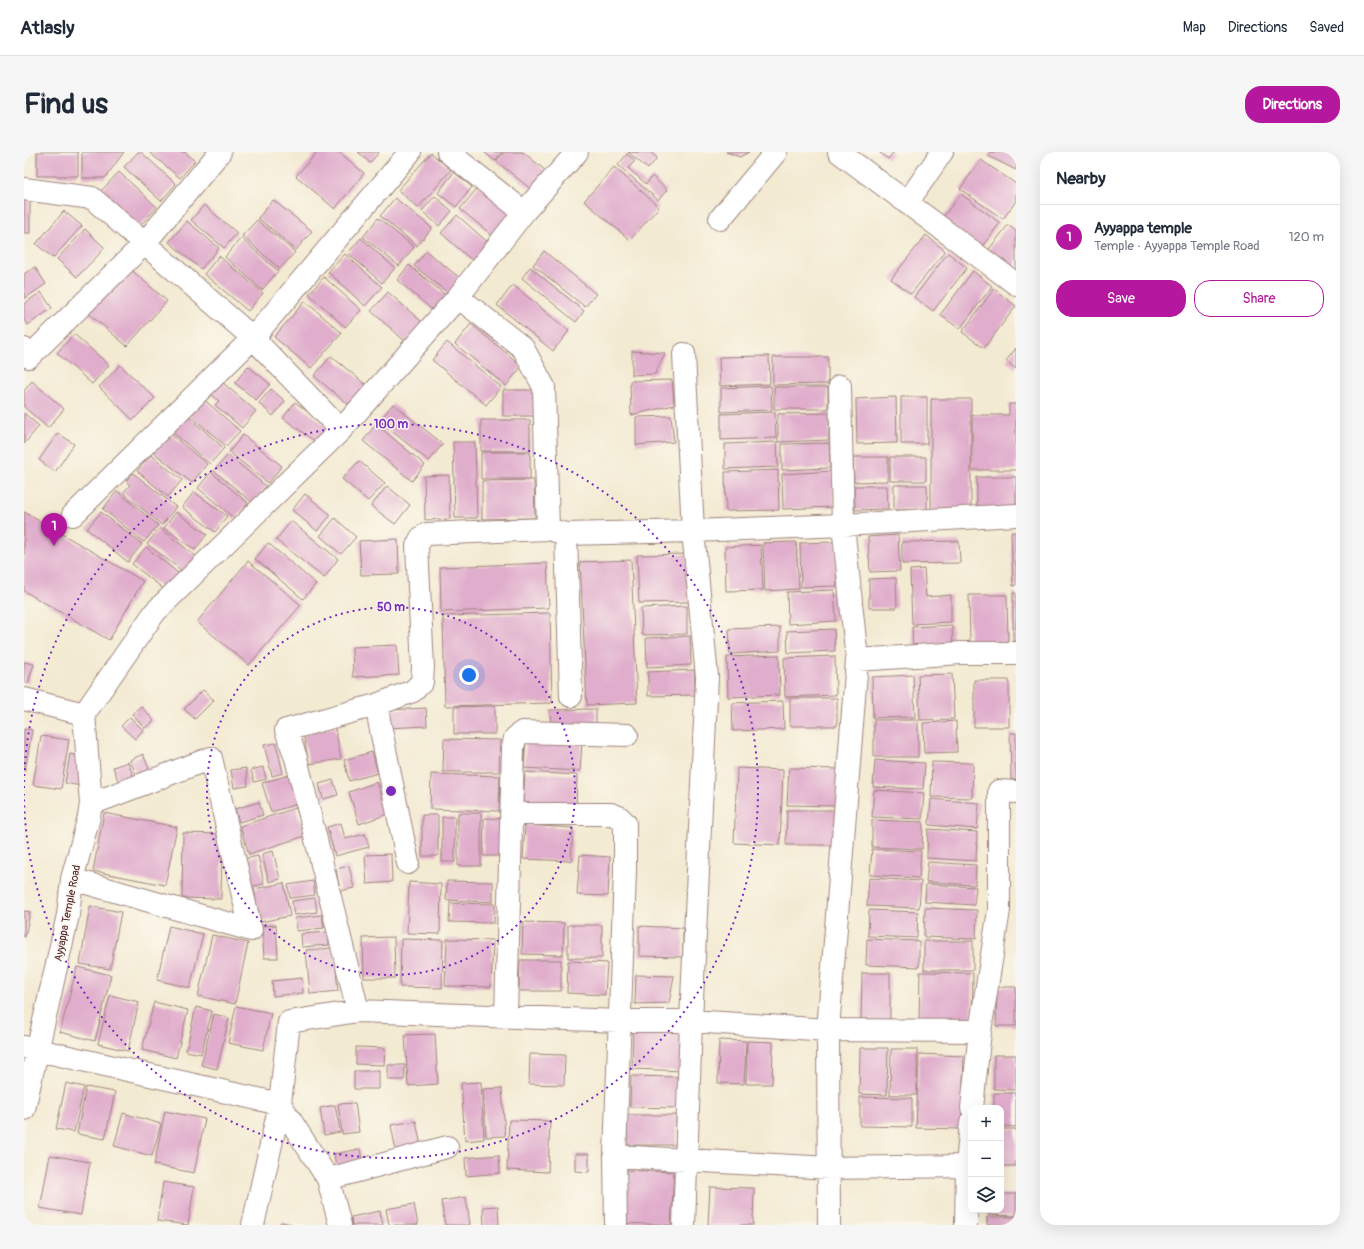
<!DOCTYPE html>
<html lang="en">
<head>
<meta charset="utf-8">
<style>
	body { margin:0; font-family:Pangolin,sans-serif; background:#f6f6f7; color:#1f2937 }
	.controls { position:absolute; right:12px; bottom:12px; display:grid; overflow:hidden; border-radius:8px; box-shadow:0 4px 16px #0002 }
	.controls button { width:36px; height:36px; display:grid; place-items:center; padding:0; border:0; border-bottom:1px solid #e0e1e3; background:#fff; color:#1f2937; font:20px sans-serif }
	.you { position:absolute; left:445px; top:523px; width:14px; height:14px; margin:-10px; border:3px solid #fff; border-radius:50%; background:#1a73e8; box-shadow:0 0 0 6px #1a73e833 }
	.badge { display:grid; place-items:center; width:26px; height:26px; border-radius:50%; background:#b5179e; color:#fff; font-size:13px; font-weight:700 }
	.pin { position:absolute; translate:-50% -33px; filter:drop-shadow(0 1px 2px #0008) }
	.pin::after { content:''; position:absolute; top:21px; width:14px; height:12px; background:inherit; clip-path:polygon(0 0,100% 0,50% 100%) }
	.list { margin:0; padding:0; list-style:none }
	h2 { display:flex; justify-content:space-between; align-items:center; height:52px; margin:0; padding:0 16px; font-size:17px }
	h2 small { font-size:13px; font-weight:400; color:#747a83 }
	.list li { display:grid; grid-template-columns:26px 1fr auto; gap:12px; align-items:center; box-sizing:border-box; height:64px; padding:0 16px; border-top:1px solid #e0e1e3 }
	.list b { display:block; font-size:15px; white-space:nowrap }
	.list p { margin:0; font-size:13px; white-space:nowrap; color:#747a83 }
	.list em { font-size:13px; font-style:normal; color:#747a83 }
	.actions { display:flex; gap:8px; padding:12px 16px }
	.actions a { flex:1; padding:9px 0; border:1px solid #b5179e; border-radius:16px; text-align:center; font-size:14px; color:#b5179e }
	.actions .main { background:#b5179e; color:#fff }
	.icon { flex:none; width:22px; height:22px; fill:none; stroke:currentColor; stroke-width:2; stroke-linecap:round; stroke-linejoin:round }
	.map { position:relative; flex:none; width:992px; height:1073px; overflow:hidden; border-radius:16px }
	header { display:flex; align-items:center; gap:24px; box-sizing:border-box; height:56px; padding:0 20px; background:#fff; border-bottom:1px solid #e0e1e3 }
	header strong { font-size:19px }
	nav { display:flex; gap:22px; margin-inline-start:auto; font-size:14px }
	.intro { display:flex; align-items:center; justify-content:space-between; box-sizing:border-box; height:96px; padding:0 24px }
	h1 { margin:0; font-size:28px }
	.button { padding:10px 18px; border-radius:16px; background:#b5179e; color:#fff; font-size:14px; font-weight:700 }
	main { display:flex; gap:24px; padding:0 24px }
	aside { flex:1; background:#fff; border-radius:16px; box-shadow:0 4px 16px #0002 }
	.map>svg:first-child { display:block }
	.building { fill:#e0adcc }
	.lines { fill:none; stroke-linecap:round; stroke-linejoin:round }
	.minor-casing { stroke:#9e847e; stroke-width:24 }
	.minor { stroke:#fff; stroke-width:22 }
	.ring { fill:none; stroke:#7b2cbf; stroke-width:2; stroke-dasharray:2 4 }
	.labels { text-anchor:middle; stroke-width:3; stroke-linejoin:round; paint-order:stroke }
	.street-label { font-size:11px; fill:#4a1f2b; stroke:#fbf7ec }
	.centre { fill:#7b2cbf; stroke:#fbf7ec; stroke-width:2 }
	.ring-label { font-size:12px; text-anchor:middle; font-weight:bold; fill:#7b2cbf; stroke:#fbf7ec; stroke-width:3; stroke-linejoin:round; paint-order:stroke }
</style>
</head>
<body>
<header>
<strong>Atlasly</strong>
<nav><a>Map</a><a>Directions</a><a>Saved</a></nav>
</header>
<div class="intro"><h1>Find us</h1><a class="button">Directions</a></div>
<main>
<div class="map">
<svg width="992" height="1073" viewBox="0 0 992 1073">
	<rect width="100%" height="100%" fill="#fbf7ec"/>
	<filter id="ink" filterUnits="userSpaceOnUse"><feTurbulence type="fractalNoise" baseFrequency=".025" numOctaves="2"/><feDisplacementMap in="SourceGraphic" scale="8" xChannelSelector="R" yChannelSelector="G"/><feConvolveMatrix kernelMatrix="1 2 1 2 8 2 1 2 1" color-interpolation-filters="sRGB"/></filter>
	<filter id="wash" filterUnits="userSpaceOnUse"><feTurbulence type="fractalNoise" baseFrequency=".012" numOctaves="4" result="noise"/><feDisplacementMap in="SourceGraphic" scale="16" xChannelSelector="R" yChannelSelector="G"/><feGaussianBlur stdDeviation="0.9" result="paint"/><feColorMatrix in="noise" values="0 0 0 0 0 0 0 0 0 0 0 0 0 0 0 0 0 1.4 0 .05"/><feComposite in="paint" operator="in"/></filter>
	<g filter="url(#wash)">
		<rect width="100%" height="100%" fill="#f3ead2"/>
		<g id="blocks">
			<path class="building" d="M13 0H54V24H13Z
				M58 0H100L81 26H58Z
				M114 0H117L152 32 137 49 100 15Z
				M125 0H161L171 9 156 26Z
				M293 0H315L340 21 311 57 272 24Z
				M334 0H355L346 11Z
				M460 0H478L471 9Z
				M480 0H499L528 24 513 42 472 9Z
				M604 0H626L633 6 624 17Z
				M702 0H725L716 5Z
				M855 0H870L864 7Z
				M966 0H992V18L964 4Z
				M407 1 427 18 394 56 374 38Z
				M603 2 611 9 604 16 622 32 628 24 643 38 634 48 594 13Z
				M957 8 992 32V49L979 67 936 37Z
				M590 15 635 55 606 88 560 49Z
				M95 20 133 55 115 75 76 40Z
				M430 20 448 35 432 55 414 41Z
				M456 33 494 65 475 89 436 57Z
				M937 42 976 71 957 96 918 66Z
				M411 44 428 59 415 74 398 59Z
				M371 46 408 76 393 94 356 64Z
				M0 48H6V81H0Z
				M249 48 288 79 272 98 234 66Z
				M180 53 213 81 200 96 167 68Z
				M40 59 58 74 29 106 12 92Z
				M433 63 468 94 452 112 417 81Z
				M354 66 390 95 375 114 339 85Z
				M233 68 271 100 256 117 218 84Z
				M163 69 195 96 177 117 145 90Z
				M984 73 992 79V124L962 101Z
				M61 77 81 96 53 125 33 107Z
				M902 83 921 99 887 142 867 127Z
				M217 86 254 119 238 138 201 105Z
				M337 86 371 116 358 131 324 101Z
				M402 99 441 130 428 144 390 114Z
				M520 99 572 142 561 155 509 113Z
				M924 101 943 116 909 159 890 145Z
				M321 102 358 135 341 154 304 120Z
				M195 104 239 141 224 159 180 122Z
				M385 113 425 146 412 161 373 128Z
				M11 115 22 132 0 147V122Z
				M104 115 143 149 103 194 64 161Z
				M506 115 560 159 552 170 498 126Z
				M949 119 968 134 936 177 916 163Z
				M300 125 337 158 321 175 285 142Z
				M489 133 545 179 529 199 473 153Z
				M970 137 992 154 960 196 938 180Z
				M17 140 28 156 4 173 0 168V152Z
				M364 140 399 171 382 190 347 159Z
				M281 149 318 181 287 216 250 185Z
				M447 172 498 214 482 234 431 192Z
				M50 182 85 213 68 232 33 201Z
				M423 190 477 235 462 253 408 208Z
				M992 196V217L982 209Z
				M608 199 641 201 631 222 608 223Z
				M307 204 347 237 330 257 290 224Z
				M745 204 746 232 696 234 695 205Z
				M749 205H804V232L749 233Z
				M96 213 131 246 109 268 75 235Z
				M224 214 246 232 232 248 211 231Z
				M192 225 232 259 218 276 191 253 195 249 187 242Z
				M648 228 650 253 607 263 606 229Z
				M8 229 40 257 24 276 0 255V239Z
				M747 234 748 258 697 260V236Z
				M750 235H804V257H750Z
				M247 237 261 249 249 264 235 251Z
				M479 238H510V264H479Z
				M177 245 216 279 202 294 163 261Z
				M872 245 873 291 833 292 832 247Z
				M877 245H903V292H877Z
				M907 247H947V359H907Z
				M271 250 309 279 297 294 259 266Z
				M369 252 419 292 405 309 355 269Z
				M985 252H992V318H948V263H985Z
				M751 260 752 286 697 288V262Z
				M0 261 15 274 0 292Z
				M805 261V288L754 290V262Z
				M161 262 200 296 186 312 147 279Z
				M647 264 650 290 612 293V265Z
				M457 268H506V299H457Z
				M352 272 401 313 388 329 339 289Z
				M34 281 50 292 31 320 15 308Z
				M145 281 183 312 168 331 129 300Z
				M219 283 258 314 244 331 205 300Z
				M429 290H451L453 366H431Z
				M753 290 754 315 701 317V292Z
				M805 291 806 316 758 318V292Z
				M457 300H506V327H457Z
				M127 303 158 328 144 345 113 319Z
				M204 303 242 334 229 351 190 319Z
				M829 305H864V329L830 330Z
				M866 305H902V329H866Z
				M335 309 361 331 344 349 318 327Z
				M754 318 755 358 702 359 701 320Z
				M809 319 810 355 759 357 758 322Z
				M187 320 224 351 211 367 174 336Z
				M109 321 152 355 138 373 99 341 106 333 102 329Z
				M425 323 426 367 401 368 400 324Z
				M953 325H992V358H953Z
				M510 328 511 366 458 367V329Z
				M870 333H903V358H870Z
				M363 334 386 353 371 372 347 354Z
				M830 334H863L864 357 831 358Z
				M93 339 134 373 120 390 79 357Z
				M170 340 203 364 191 380 158 355Z
				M281 342 307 363 293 379 268 358Z
				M0 360 119 429 85 488 0 439Z
				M77 360 118 392 104 410 63 377Z
				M152 360 183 382 171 398 140 376Z
				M311 366 332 385 317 402 296 384Z
				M267 369 314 407 300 426 252 388Z
				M136 376 174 406 161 421 123 392Z
				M987 380H992V433L989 434Z
				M874 383 876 419 846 420 844 385Z
				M374 387 375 422 337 423 335 389Z
				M935 389 936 411 878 412V390Z
				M772 390 775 437 741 439 739 391Z
				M812 390 813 434 777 435 776 391Z
				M244 391 292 432 279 447 231 407Z
				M737 393 739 438 702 439 701 395Z
				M122 395 159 425 146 442 108 412Z
				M663 402 665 450 615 451 613 403Z
				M607 408 613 551 563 553 556 410Z
				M224 409 277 453 225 513 173 470Z
				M523 411 525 456 417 460 416 415Z
				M900 417 902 445 927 443V470L888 472 886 418Z
				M872 426 873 456H845V427Z
				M810 438 812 469 764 472 763 440Z
				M989 441H992V488H989Z
				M945 443H983L984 491 946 492Z
				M663 454V482L618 483 617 456Z
				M526 461 528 551 421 554 419 464Z
				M928 473 929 497 889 499 888 475Z
				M756 475V499L706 502 705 477Z
				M810 477 811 499 764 501 763 479Z
				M666 484 667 513 623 515 622 486Z
				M373 493 375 523 329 525 328 495Z
				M755 503 756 543 704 545 703 505Z
				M811 504 812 543 761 545 760 506Z
				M0 510 10 512 4 531 0 530Z
				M670 518 671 543 624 544V520Z
				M928 522 930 567 896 568 894 523Z
				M889 523 891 565 849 566 848 525Z
				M950 528H985V575H950Z
				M179 538 190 548 171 567 160 557Z
				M766 546H813V574H766Z
				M759 549 760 577 709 579 708 551Z
				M117 554 130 569 121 576 108 562Z
				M471 554V582H430V555Z
				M402 556 403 574 364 576 363 558Z
				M572 557V580L527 581 526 558Z
				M106 565 119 578 111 587 97 574Z
				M850 568H894V605H850Z
				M932 569 933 600 900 601 899 571Z
				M311 575 317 607 285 612 279 581Z
				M0 577 8 578 1 619H0Z
				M986 581H992V628H987Z
				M17 584 45 588 37 637 9 633Z
				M420 587 476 588 475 620H419Z
				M502 588 558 591 556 619 500 616Z
				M252 591 259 621 248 624 240 593Z
				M348 600 354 621 325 629 320 608Z
				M46 602 62 605 57 634 41 631Z
				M119 602 127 622 114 627 106 608Z
				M851 608 901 611 899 637 849 635Z
				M104 610 111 629 96 634 89 615Z
				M908 610 949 611 948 646 907 645Z
				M239 615 242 627 230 630 227 618Z
				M222 616 224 634 210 636 207 618Z
				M713 616 759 618 756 693 710 691Z
				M765 616 816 617 814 654 763 653Z
				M501 620 553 623 552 656 499 654Z
				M268 622 277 651 247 660 238 631Z
				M407 622 476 624 475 659 406 657Z
				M309 628 314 643 299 647 295 632Z
				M353 630 364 662 335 672 325 640Z
				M850 638 900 641 898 667 848 665Z
				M907 647 955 651 953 677 905 673Z
				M235 650 239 663 215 670 211 657Z
				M272 656 281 684 225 702 216 674Z
				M763 658H816L815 693H762Z
				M80 661 153 675 141 733 69 719Z
				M434 661H457V714H434Z
				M398 663H414V704H398Z
				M418 665H431V710H418Z
				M460 666 478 667 477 704H459Z
				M848 668 899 670 898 697 848 695Z
				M317 671 321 687 341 682 345 695 311 704 303 675Z
				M501 673 549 676 547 709 499 707Z
				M904 677 953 680 952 709 903 706Z
				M159 681 198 682 197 747 158 746Z
				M848 697 897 699 895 726 846 723Z
				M249 699 256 727 245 730 238 702Z
				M367 702 368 730 343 732 341 703Z
				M556 703 586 705 584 744 553 743Z
				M234 704 240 732 226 735 220 707Z
				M904 710 952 713 951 733 902 730Z
				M325 714 330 736 316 739 312 717Z
				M845 726 897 729 895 756 843 754Z
				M289 729 291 743 266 746 264 733Z
				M423 729 469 730V750L422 748Z
				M385 730 417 732 416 782 383 781Z
				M260 731 266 764 236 770 230 737Z
				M902 732 952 735 950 753 901 750Z
				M291 746 293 760 270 763 268 749Z
				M426 751 471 752 470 771 425 770Z
				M66 754 97 760 86 817 56 812Z
				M901 756 953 758 952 787 900 785Z
				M845 758 894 760 893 786 844 784Z
				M0 759 6 760 1 785H0Z
				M298 763 300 776 273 779 271 766Z
				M499 770 540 771 539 803 498 802Z
				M252 773 254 806H240L238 774Z
				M544 773H578V806H544Z
				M145 774 179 782 166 836 133 828Z
				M615 774 659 776V805L615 804Z
				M304 780 305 793 278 795 277 782Z
				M188 783 224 791 211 852 174 844Z
				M370 785 371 826H340L339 786Z
				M377 787 419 788 418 836 376 835Z
				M423 787 469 788 467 835 421 834Z
				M843 787 895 789V815L842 813Z
				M900 789H949V818H900Z
				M310 796 314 839 286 842 282 798Z
				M496 808H537V839H495Z
				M544 809 583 811 581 843 543 841Z
				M53 815 87 823 71 889 36 880Z
				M896 820 949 821 948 874 895 873Z
				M838 821H866V871H837Z
				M612 823 650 824 645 851 611 852Z
				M278 826 279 841 249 844 248 829Z
				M973 835H992V874H972Z
				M86 843 115 850 104 899 74 892Z
				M130 850 164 858 152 906 118 898Z
				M212 854 247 861 239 898 204 891Z
				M172 855 188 859 177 902 162 899Z
				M190 862 205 866 193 917 177 913Z
				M609 877 661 878 660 919 608 917Z
				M411 882 414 932 384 934 381 883Z
				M695 888 722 889 720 932 694 931Z
				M723 889 749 890 748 932H722Z
				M332 895 361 896 360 913 332 912Z
				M836 896H864L863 943 835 942Z
				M867 897H893V943H866Z
				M506 902 541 903 540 933 505 932Z
				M895 902 940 904 937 977 892 976Z
				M970 903H992V938L970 937Z
				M364 913H381L380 928H364Z
				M330 919H355V937H330Z
				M607 924 656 925 655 956 606 955Z
				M457 930 460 987 441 989 437 931Z
				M42 931 60 935 50 980 32 977Z
				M62 935 91 940 81 987 53 982Z
				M478 936 481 984 462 985 459 937Z
				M970 941H992V975L977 974V956H970Z
				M836 945 888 946V975L836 974Z
				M331 951 335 980 318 982 314 952Z
				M311 953 316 980 300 983 296 956Z
				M141 959 181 967 170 1021 130 1013Z
				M99 961 137 972 128 1004 90 994Z
				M603 963H652V993H603Z
				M485 968 526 969 524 1020 483 1018Z
				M392 969 398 1000 373 1004 367 973Z
				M977 977H992V1014H977Z
				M336 997 339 1015 313 1020 310 1002Z
				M551 1002H565V1020L551 1019Z
				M26 1003 66 1010 57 1063 16 1056Z
				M475 1003 476 1021 442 1024 441 1006Z
				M600 1018 650 1020 647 1073 597 1071Z
				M139 1030 170 1035 164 1073 133 1069Z
				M686 1035 730 1036 729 1073H684Z
				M977 1042H992V1064L964 1063V1058H977Z
				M442 1045 446 1073H421L417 1049Z
				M390 1052 394 1073H365L362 1057Z
				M474 1054 475 1073H460L459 1055Z
				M356 1059 359 1073H328L327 1065Z
				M963 1065H992V1073H963Z
				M257 1070 268 1072V1073H256Z"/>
		</g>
	</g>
	<g filter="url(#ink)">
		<use href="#blocks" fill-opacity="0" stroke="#9e847e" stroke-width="1"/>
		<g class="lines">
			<g class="minor-casing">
				<path id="minor" d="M424 0 500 60
					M815 0 992 132
					M0 37 68 46 229 186 317 278
					M883 51 918 0
					M696 67 752 0
					M434 145 499 196 520 235 524 377
					M0 197 5 205 120 92 196 0
					M49 363 229 186 386 0
					M542 382 547 544
					M833 508 937 501H992
					M0 547 60 562
					M352 553 384 711
					M60 562 131 460 317 278 434 145 500 60 553 0
					M487 662H587L595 665 601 671V719L591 1004 592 1073
					M48 727 227 778 187 606 67 652
					M334 859 272 606 262 578 352 553 389 539 398 530 399 515 393 394 397 386 403 382 524 377 542 382 669 379 819 373 992 363
					M482 865 489 596 491 586 498 580 603 583
					M0 895 256 952 265 870 334 859 595 869H667L804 878 956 879
					M256 952 304 1027 316 1073
					M948 956 956 879 975 758V639L992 640
					M0 957 44 763 48 727 65 665 67 652 60 562
					M591 1004 805 1016 943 1014
					M304 1027 423 995
					M229 1073 256 952
					M660 1073 667 869 683 525 669 379 660 202
					M805 1073 804 878 833 508 819 373 816 234
					M942 1073 943 1014 947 970"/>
			</g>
			<use href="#minor" class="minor"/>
		</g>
	</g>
	<g class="ring">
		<circle cx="367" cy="639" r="184"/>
		<path d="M0 636A367 367 0 1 1 0 642"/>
	</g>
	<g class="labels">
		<g class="street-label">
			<text transform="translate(43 761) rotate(-79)" y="4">Ayyappa Temple Road</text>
		</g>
	</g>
	<circle cx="367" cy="639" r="6" class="centre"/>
	<g class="ring-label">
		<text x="367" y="276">100 m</text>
		<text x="367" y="459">50 m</text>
	</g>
</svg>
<div class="controls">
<button>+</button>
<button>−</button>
<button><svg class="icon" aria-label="layers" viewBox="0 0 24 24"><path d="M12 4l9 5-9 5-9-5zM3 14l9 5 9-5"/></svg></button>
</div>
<div class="you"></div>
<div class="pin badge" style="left:30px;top:394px">1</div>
</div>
<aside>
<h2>Nearby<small></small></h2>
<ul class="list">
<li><span class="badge">1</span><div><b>Ayyappa temple</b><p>Temple · Ayyappa Temple Road</p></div><em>120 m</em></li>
</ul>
<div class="actions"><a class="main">Save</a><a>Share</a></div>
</aside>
</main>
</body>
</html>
